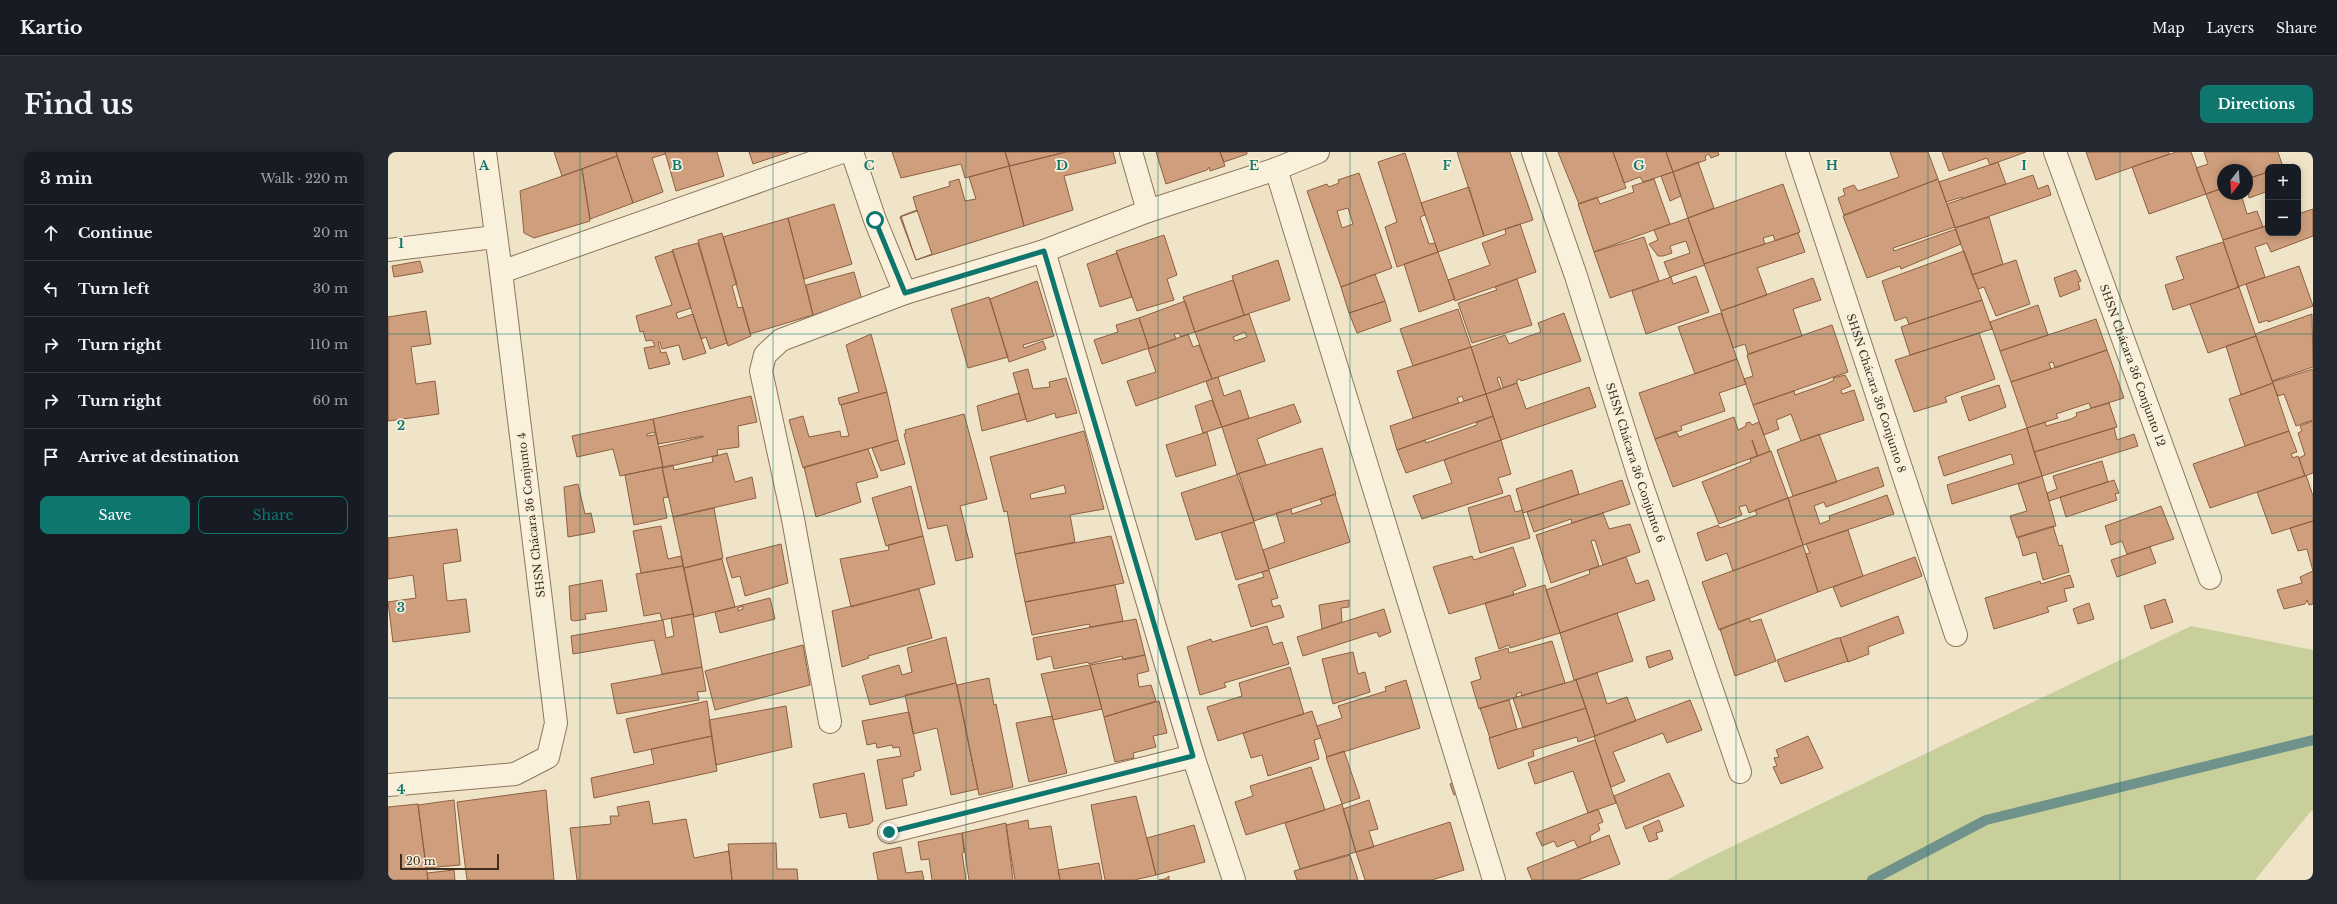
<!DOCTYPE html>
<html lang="en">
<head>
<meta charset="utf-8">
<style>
	body { margin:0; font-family:"Libre Baskerville",serif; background:#242831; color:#f1f3f6 }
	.controls { position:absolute; right:12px; top:12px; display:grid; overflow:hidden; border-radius:8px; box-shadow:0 2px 10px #0003 }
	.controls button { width:36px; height:36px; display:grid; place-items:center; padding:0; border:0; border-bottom:1px solid #363941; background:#171b24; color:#f1f3f6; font:20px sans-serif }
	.compass { position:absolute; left:1829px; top:12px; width:36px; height:36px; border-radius:50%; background:#171b24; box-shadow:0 2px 10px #0003; rotate:197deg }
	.scale { position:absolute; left:12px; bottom:10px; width:99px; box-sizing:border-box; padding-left:4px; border:2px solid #3d2e20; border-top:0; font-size:11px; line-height:14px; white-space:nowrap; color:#3d2e20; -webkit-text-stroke:3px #f7eed8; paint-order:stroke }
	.stop { position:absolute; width:12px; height:12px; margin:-9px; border:3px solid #0f766e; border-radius:50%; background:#fff }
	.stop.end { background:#0f766e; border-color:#fff; box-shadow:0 1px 4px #0008 }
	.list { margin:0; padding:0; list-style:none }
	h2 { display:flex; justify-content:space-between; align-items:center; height:52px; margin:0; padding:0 16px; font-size:17px }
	h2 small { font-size:13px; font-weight:400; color:#9ea1a6 }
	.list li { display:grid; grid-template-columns:26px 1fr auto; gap:12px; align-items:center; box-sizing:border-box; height:56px; padding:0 16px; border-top:1px solid #363941 }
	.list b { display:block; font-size:15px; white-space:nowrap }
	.list em { font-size:13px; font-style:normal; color:#9ea1a6 }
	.actions { display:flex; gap:8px; padding:12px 16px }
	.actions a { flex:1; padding:9px 0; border:1px solid #0f766e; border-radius:8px; text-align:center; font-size:14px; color:#0f766e }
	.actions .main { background:#0f766e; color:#fff }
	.icon { flex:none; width:22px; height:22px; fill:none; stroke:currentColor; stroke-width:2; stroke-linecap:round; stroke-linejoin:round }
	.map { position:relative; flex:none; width:1925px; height:728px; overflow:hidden; border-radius:8px }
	header { display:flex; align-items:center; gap:24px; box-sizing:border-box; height:56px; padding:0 20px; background:#171b24; border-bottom:1px solid #363941 }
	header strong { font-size:19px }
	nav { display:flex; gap:22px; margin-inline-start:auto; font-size:14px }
	.intro { display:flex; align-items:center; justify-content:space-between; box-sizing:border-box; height:96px; padding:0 24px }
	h1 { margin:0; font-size:28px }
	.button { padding:10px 18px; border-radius:8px; background:#0f766e; color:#fff; font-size:14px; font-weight:700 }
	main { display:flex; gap:24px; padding:0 24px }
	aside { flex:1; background:#171b24; border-radius:8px; box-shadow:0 2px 10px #0003 }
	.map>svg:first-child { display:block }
	.green { fill:#c9cf9b }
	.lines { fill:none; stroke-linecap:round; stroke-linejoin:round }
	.stream { stroke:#6f938a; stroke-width:10 }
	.building { fill:#cf9f7d; stroke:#8d5f41; fill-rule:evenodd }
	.minor-casing { stroke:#8d765c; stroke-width:24 }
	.tertiary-casing { stroke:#8d765c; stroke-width:24 }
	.minor { stroke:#faf1dc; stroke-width:22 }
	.tertiary { stroke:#faf1dc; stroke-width:22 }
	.route { stroke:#0f766e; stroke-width:5 }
	.grid { fill:none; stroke:#0f766e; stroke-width:1; stroke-opacity:0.55 }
	.labels { text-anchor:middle; stroke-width:3.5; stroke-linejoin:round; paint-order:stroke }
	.street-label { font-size:11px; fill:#3d2e20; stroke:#f7eed8 }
	.grid-label { font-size:13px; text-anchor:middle; font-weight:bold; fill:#0f766e; stroke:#f7eed8; stroke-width:3.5; stroke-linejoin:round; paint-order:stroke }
</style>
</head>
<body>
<header>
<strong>Kartio</strong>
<nav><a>Map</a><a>Layers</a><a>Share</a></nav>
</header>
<div class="intro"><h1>Find us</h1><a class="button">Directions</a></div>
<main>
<aside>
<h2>3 min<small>Walk · 220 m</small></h2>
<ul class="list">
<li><svg class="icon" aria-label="ahead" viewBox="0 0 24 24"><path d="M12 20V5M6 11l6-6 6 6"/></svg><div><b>Continue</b></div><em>20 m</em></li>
<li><svg class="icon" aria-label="left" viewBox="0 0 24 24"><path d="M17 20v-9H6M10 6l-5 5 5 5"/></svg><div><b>Turn left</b></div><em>30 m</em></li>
<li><svg class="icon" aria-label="right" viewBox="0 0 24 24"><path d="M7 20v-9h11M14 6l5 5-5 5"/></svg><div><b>Turn right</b></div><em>110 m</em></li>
<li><svg class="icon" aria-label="right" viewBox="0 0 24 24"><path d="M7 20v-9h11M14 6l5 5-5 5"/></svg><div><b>Turn right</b></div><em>60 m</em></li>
<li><svg class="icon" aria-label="arrive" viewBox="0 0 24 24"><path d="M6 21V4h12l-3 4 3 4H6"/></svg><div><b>Arrive at destination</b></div></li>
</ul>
<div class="actions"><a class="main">Save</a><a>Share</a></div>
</aside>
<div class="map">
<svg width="1925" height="728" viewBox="0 0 1925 728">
	<rect width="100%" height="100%" fill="#f0e4c8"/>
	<path class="green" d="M1803 474 1925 498V659H1923L1867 728H1279L1312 710Z"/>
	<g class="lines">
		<path class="stream" d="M1484 728 1598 668 1925 588"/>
	</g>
	<path class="building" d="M166 0H228L229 4 174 24Z
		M228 0H277V2L264 6 275 40 245 51Z
		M277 0H329L336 24 288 39Z
		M361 0H401L365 12Z
		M504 0H617L621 14 577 26 573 12 513 26Z
		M617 0H678L622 14Z
		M678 0H725L728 11 676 24 685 58 636 74 621 14Z
		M768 0H832L837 14 822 19 821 15 819 18 778 32Z
		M832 0H859V2L836 10Z
		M1069 0H1122L1145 68 1096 84Z
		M1170 0H1225L1238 36 1191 52Z
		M1225 0H1278L1285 20 1255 30 1252 25 1236 31Z
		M1278 0H1330L1331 3 1323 6 1321 2 1317 4 1318 8 1285 20Z
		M1502 0H1540L1550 27 1456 63 1450 46 1457 43 1455 37 1466 33 1470 39 1511 25Z
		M1554 0H1638L1602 13 1599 6 1561 19Z
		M1698 0H1781V2L1708 28Z
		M1788 0H1803L1818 42 1761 62 1744 15Z
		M1816 0H1890L1895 15H1880V20L1859 27V18H1835V36L1818 42 1808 16 1820 12Z
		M1017 1 1037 63 1032 65 1041 92 1047 91 1050 100 1009 115 997 75 1009 70 990 10Z
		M229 4 245 51 202 67 194 17Z
		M1310 10 1326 56 1300 66 1285 20Z
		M1610 10 1618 32 1574 47V45L1558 50 1551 30Z
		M1905 12 1906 15H1896Z
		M621 14 636 74 528 108 512 65 529 59 525 45 562 34 561 30 571 27 577 49 588 47 581 25Z
		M194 17 202 69 146 86 136 81 132 39Z
		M1285 20 1293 44 1282 49 1273 24Z
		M1880 20V39L1861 46 1859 27Z
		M971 21 1004 116 953 135 919 39 939 32 941 35 951 31 950 28ZM960 56 965 72 954 76 949 59Z
		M1645 23 1650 37 1660 33 1663 43 1567 76 1559 52Z
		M1266 27 1282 72 1206 100 1190 52 1209 45 1212 52 1246 40 1244 34Z
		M1550 27 1567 75 1505 96 1506 99 1568 77 1573 92 1513 117 1512 114 1479 126 1455 64Z
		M1395 32 1412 80 1387 89 1385 83 1375 86 1377 92 1316 112 1300 66Z
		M1081 35 1096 84 1050 100 1033 51Z
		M1835 36V42H1853L1859 62 1869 59 1875 75 1835 88 1818 42Z
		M446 52 464 112 416 127 400 66Z
		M1925 57V84L1883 100 1879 91 1867 95 1877 125 1850 135 1835 88 1880 73V81H1910V62Z
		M529 58 544 102 528 108 513 64Z
		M1601 65 1615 112 1584 123 1567 76Z
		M400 66 425 163 362 182 335 85Z
		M1300 66 1317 113 1282 125 1276 110 1302 101 1298 89 1282 94 1284 101 1275 104H1270L1261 92 1270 88 1266 78Z
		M1132 72 1148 120 1067 149 1060 128 1102 113 1094 91 1118 82 1117 77Z
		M334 81 349 132 344 134 350 156 355 155 363 184 340 194 310 88Z
		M1410 81 1417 100 1369 116 1379 143 1333 159 1316 112Z
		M776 83 789 123 779 127 786 148 749 159 728 99Z
		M1256 85 1271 129 1222 146 1206 100Z
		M1835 90 1851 135 1785 158 1777 133 1796 127 1788 105Z
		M310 91 339 191 322 197 318 185 313 187 284 98Z
		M285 99 303 156 288 161 290 167 305 162 318 201 295 208 291 193 274 197 272 190H270L273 201 278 200 282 212 261 217 256 196 267 194 264 188 258 189 255 179 252 180 248 164 284 153 267 105Z
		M1576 99 1594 148 1521 172 1518 165 1507 169 1494 129Z
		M1050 100 1067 147 1031 160 1016 112Z
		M729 101 744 145 712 155 699 112Z
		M890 108 902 148 856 163 844 124Z
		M1628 108 1642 152 1608 164 1596 135 1590 137 1584 123Z
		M32 109 35 120 6 125 4 114Z
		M1911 114 1925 154 1880 170V168L1871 171 1858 132Z
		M1688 118 1693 129 1690 130 1692 137 1672 145 1666 126Z
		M466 120 474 148 425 163 418 133Z
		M987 122 997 149 961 161 953 135Z
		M1308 124 1321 160 1258 182 1244 139 1283 125 1285 132Z
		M1425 126 1433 148 1405 157 1414 184 1360 202 1357 192 1345 196 1333 159Z
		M1129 127 1144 173 1084 191 1070 151 1109 138 1107 135Z
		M845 128 856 163 807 180 795 145Z
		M649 129 666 184 635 193 636 196 655 189 658 197 621 210 602 147Z
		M1851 135 1868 184 1820 201 1802 152Z
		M601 145 620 205 580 216 563 157Z
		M1594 148 1604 177 1522 203 1513 175Z
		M797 149 807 180 793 185 791 181 786 182 788 187 761 196 751 166Z
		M997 149 1003 169 969 181 961 161Z
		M1650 153 1660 183 1612 199 1602 170Z
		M1070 157 1083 195 1025 214 1012 177Z
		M38 159 43 192 23 195 28 232 47 229 51 262 0 269V165Z
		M1176 161 1193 209 1133 229 1132 227 1129 228V231L1115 236 1112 225 1109 226 1113 237 1098 242 1083 195 1117 183 1121 192 1141 184 1153 180 1150 171Z
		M1333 161 1349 207 1307 222 1290 175Z
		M861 162 877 209 824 227 807 180ZM857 180 859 185 847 189 845 185Z
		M1924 162 1925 215 1884 229 1867 182Z
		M751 166 761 196 714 212 706 188 730 180 728 173Z
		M1708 167 1719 198 1667 216 1665 210 1661 211 1663 217 1623 230 1612 199Z
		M1444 173 1460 220 1365 253 1356 227 1365 224 1359 203Z
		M1591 181 1607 227 1557 245 1559 250 1526 260 1507 208Z
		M483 182 499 240 452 253 450 246 471 240 458 193Z
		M800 182 805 195 811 193 824 227 748 254 739 229 768 220 760 197Z
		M1868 184 1885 231 1853 243 1838 194Z
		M1083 195 1098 242 1076 249 1074 244 1069 246 1071 251 1025 266 1009 219Z
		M1719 198 1736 246 1703 256 1701 251 1668 262 1670 266 1639 276 1623 230Z
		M1349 207 1358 232 1331 241 1337 259 1293 274 1294 278 1267 287 1251 241Z
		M640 217 645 237 662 235 661 230 678 226 689 261 668 266 667 261 639 270 625 221Z
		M1925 217V268L1908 274 1896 242 1890 244 1884 230Z
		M1457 223 1463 234 1453 238 1454 242 1466 238 1476 268 1413 289 1403 262 1388 268 1391 277 1376 283 1365 253 1406 239 1407 243 1438 232 1446 228 1445 226Z
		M830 225 836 244 852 238 861 266 834 275 818 229Z
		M1129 231 1138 257 1201 235 1208 255 1113 288 1098 242Z
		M1885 231 1901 279 1857 294 1841 247Z
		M1611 233 1618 255 1581 269 1573 245Z
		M499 240 510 288 415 316 401 268 415 264 421 285 452 279 453 285 461 284 453 253Z
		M631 241 638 267 594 279 589 254Z
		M1098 242 1105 264 1009 298 1002 274Z
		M363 244 369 270 350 274 351 295 329 298 330 303 275 316 271 295 315 285V284L270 292 265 267Z
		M824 248 834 275 815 281 807 254Z
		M1721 251 1729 275 1646 300 1639 276 1657 270 1658 274 1683 267 1689 264 1688 261Z
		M906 252 913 270 869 287 878 313 849 322 834 275Z
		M576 262 599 347 572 354 585 405 568 409 559 373 540 377 516 282 518 281 517 278Z
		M1105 264 1113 288 1018 321 1009 298 1037 288 1038 291 1089 273 1088 271Z
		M1346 265 1350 278 1358 274V271L1362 270 1364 273 1371 270 1382 299 1370 304 1364 288 1369 304 1285 335 1267 287 1288 279 1291 285Z
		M265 267 275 315 232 324 225 297 189 305 184 284ZM267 280V283L259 284V282Z
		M1925 269V321L1917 324 1911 306 1917 303 1910 281 1914 279 1912 274Z
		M1639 276 1654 324 1564 352 1559 333 1626 312 1623 302 1556 324 1550 305Z
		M1726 276 1729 288 1746 282 1750 294 1654 324 1646 300Z
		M696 279 716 357 682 363 687 390 627 402 619 359 616 360 602 305ZM676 333 678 341 643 347 642 342Z
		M1901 279 1909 300 1903 302 1905 306 1910 304 1917 324 1822 356 1805 312Z
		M819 280 828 313 788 325 778 293Z
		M1431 282 1449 330 1405 344 1389 298Z
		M510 288 517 312 493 319 484 296Z
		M1113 288 1123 322 1110 326 1115 341 1034 367 1025 344 1064 331 1056 308Z
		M934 296 948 342 866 369 849 322Z
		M480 297 490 325 468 331 473 350 428 365 416 315Z
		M1383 299 1400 346 1361 361 1358 353 1351 355 1354 363 1331 372 1314 330 1363 310 1362 307Z
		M339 301 347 330 364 325 368 346 285 365 274 315 285 313 286 318 325 310 324 305Z
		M1714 309 1720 330 1661 349 1659 341 1669 337 1665 324Z
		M274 315 280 345 275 346 279 366 246 373 237 323Z
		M1490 315 1496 334 1438 355 1436 350 1426 354 1432 372 1442 368 1441 364 1499 343 1506 362 1415 393 1400 346Z
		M1184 318 1191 342 1135 361 1128 337Z
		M851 322 866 370 808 388 793 341Z
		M1918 323 1925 344V369L1884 382 1869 340Z
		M1654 324 1668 374 1629 386 1622 364 1639 359 1630 332Z
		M1234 328 1242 352 1184 371 1183 367 1146 380 1139 360Z
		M1726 328 1731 341 1727 342 1729 348 1678 365 1672 345Z
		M190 332 197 362 203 361 207 380 180 385 176 335Z
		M523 334 535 384 498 394 484 346Z
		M947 342 962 390 881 417 875 398 897 390 888 361 903 357 904 362 934 352 932 347Z
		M1122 343 1127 360 1134 358 1142 386 1092 401 1080 356Z
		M1400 346 1415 393 1345 419 1339 401 1318 409 1309 381 1330 373 1332 376 1369 363 1367 358Z
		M1773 354 1786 387 1739 402 1734 389 1723 393 1717 374Z
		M326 356 335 406 296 416 285 365Z
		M1215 361 1221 377 1242 372 1252 400 1215 413 1207 388 1203 389 1211 414 1163 431 1148 383Z
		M1925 369V419L1919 397 1910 399 1902 376Z
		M866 370 881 418 848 428 833 380Z
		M273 374 280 407 293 404 295 414 253 421 245 379Z
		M1665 374 1671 394 1674 393 1681 420 1655 428 1648 400 1635 404 1630 385Z
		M69 377 73 409 55 412 59 449 78 447 82 480 5 490 0 450 28 446 25 423 0 427V386Z
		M1460 378 1475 424 1430 440 1418 402 1422 401 1418 392Z
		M535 384 547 432 463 455 452 407 501 398 500 393Z
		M723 384 736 431 637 450 627 402Z
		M393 392 400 431 357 444 352 424 344 426 338 406Z
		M1415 393 1430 440 1331 478 1314 430Z
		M1125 395 1138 434 1125 439 1126 443 1061 462 1045 415 1084 404 1086 408Z
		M1762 395 1768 411 1729 425 1723 408Z
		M1238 405 1248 432 1260 428 1267 448 1172 481 1158 438 1202 422 1201 418Z
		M1527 405 1534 424 1453 455 1445 435Z
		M334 407 347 455 306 465 296 416Z
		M295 414 305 462 274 468 272 461 256 464 248 422Z
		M881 418 890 446 883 448 885 455 892 453 896 465 863 475 850 433 876 425 874 420Z
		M1925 419V452L1921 453 1919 448 1917 452 1896 457 1889 438 1914 431 1912 425Z
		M1682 423 1686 435 1676 437 1679 449 1659 455 1661 460 1606 477 1597 446 1652 429 1653 432Z
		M214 428 219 459 197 462 198 467 187 469 183 468 181 434Z
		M727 433 735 469 702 475 701 472 644 483 637 450Z
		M1157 433 1172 481 1122 496 1121 493 1111 497 1097 451Z
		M531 437 544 486 480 504 481 506 454 515 444 459Z
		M382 446 387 467 332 481 327 460ZM355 454V457L350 459V456Z
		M1777 447 1785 470 1763 477 1756 454Z
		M961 448V455L953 456 954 470 934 477 931 453Z
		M1701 451 1706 467 1690 472 1685 457Z
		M996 457 1003 480 991 485 989 480 915 504 909 485Z
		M1229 461 1245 509 1186 528 1172 481Z
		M305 462 314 515 274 522 266 488 185 502 183 484 275 468 278 486 286 484 283 466Z
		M1510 464 1516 481 1480 495 1481 502 1460 510 1452 486Z
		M1361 466 1363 470 1373 467 1388 509 1347 524 1332 477Z
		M748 467 757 503 735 508 734 504 701 512 700 510 666 517 663 504 649 508 645 486Z
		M879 474 885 493 894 490 901 512 836 531 838 535 812 543 799 495 823 487 824 490Z
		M558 485 568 531 482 553 474 524 511 513 514 523 524 520 519 496Z
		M1449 486H1452L1460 509 1397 530 1389 508Z
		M1164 489 1177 531 1134 544 1133 540 1128 542 1129 545 1091 557 1083 530 1093 527 1087 506 1120 496 1121 501Z
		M415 493 422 533 327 558 317 519Z
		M1282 498 1285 507 1261 516 1258 505Z
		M965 500 970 522 977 520 982 540 945 552 934 507Z
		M757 503 761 519 749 522 751 535 763 533 768 549 716 565 702 513Z
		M702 513 714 557 665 568 653 522Z
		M314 515 318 539 309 540 311 548 229 562 223 532Z
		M902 515 916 562 830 589 819 555 854 544 851 531Z
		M1209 521 1219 552 1239 545 1248 569 1207 584 1188 528Z
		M601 526 606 553 608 552 625 635 591 643 569 533Z
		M1018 528 1032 576 939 605 929 574 954 566 950 554 998 539 997 535Z
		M1188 528 1198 556 1135 576 1125 546Z
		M568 531 590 637 563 643 549 576 525 582 517 543Z
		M1121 548 1129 577 1102 586 1092 556Z
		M1302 548 1314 578 1279 591 1275 581 1225 600 1237 629 1223 635 1206 584Z
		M319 549 324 584 246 601 238 567Z
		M771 549 779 581 765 584 768 595 745 601 746 606 727 610 716 565Z
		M398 554 404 595 328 613 321 568Z
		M1198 556 1207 584 1190 590 1189 585 1145 598 1146 604 1110 617 1101 586Z
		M924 559 933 586 926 588 931 607 880 624 874 603 863 606 855 581Z
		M521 560 533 618 526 620V624L514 627 519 653 498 657 489 608 513 604 511 595 505 596 504 593 489 596 488 591 479 593 474 569Z
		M664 564 679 621 641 630 628 571Z
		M324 584 329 619 206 646 203 626 266 612 263 597Z
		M1420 584 1435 616 1393 632 1385 615 1389 614 1386 606 1391 605 1388 598Z
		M1207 588 1228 651 1200 661 1185 619 1147 632 1140 611Z
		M956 599 972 646 954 652 938 605Z
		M923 615 937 658 858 683 847 650 865 644 862 634Z
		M476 621 485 669 481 672 461 676 458 661 432 666 425 632Z
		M1281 621 1296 654 1238 677 1226 644Z
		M1071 629 1074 640 1066 643 1062 632Z
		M158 638 166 728H79L69 650Z
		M748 644 768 723 746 728H717L703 653Z
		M66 648 72 713 38 716 30 653Z
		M981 648 990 677 981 679 986 695 968 700 955 657Z
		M261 649 265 672 298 667 306 706 341 699 344 728H189L182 676 223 672 222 664H231L229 655Z
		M30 652 40 728H0V655Z
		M954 652 968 700 912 717 897 671Z
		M1210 657 1215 670 1210 672 1212 678 1202 684 1203 690 1190 696 1186 688 1169 695 1166 689 1154 694 1148 681Z
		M640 668 641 677 663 674 672 728H627L618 673Z
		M1271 668 1275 679 1268 681 1270 687 1261 690 1255 675Z
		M1062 670 1076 718 1044 728H977L968 700Z
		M618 671 625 728H581L574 681Z
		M806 673 817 710 768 723 759 686Z
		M574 681 576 700 574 701 578 728H544L541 707 533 708 530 690Z
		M1221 683 1232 712 1190 728H1144L1139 716Z
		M388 691 389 717H409L410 728H344L340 692Z
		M513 695 518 721 534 719 536 728H490L485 701Z
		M962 703 970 728H909L906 719Z
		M711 711 714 728H672L670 718Z
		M66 718 67 728H40L39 721Z
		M781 724V728H771L777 727Z"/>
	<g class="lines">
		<g class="minor-casing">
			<g id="minor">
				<path d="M743 0 760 59"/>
				<path id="s1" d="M1145 0 1188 124 1251 325 1352 620"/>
				<path id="s2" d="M1409 0 1568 483"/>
				<path id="s3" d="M1667 0 1822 426"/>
				<path d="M888 17 1106 728"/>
				<path d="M0 98 107 85"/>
				<path d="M656 99 805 604 846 728"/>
				<path d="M442 570 405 367 373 219 377 203 393 188 517 141"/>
				<path d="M0 633 127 622 160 605 168 571 113 120"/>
				<path d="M501 680 805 604"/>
			</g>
		</g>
		<g class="tertiary-casing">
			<path id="tertiary" d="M97 0 113 120 454 0
				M464 0 487 68 517 141 656 99 760 59 888 17 930 0"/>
		</g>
		<use href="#minor" class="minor"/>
		<use href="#tertiary" class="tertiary"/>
	</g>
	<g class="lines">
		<path class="route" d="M487 68 517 141 656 99 805 604 501 680"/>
	</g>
	<path class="grid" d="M192 0V728M385 0V728M578 0V728M770 0V728M962 0V728M1155 0V728M1348 0V728M1540 0V728M1732 0V728M0 182H1925M0 364H1925M0 546H1925"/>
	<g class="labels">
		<g class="street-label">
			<text dy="4" stroke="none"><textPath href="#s3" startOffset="227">SHSN Chácara 36 Conjunto 12</textPath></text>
			<text dy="4" stroke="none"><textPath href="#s2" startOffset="254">SHSN Chácara 36 Conjunto 8</textPath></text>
			<text dy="4" stroke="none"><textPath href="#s1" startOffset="327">SHSN Chácara 36 Conjunto 6</textPath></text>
			<text transform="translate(143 363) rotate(-97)" y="4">SHSN Chácara 36 Conjunto 4</text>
		</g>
	</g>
	<g class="grid-label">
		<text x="96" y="18">A</text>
		<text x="289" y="18">B</text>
		<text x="481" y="18">C</text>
		<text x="674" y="18">D</text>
		<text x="866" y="18">E</text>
		<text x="1059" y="18">F</text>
		<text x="1251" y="18">G</text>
		<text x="1444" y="18">H</text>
		<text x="1636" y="18">I</text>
		<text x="13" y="96">1</text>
		<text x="13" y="278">2</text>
		<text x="13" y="460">3</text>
		<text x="13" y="642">4</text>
	</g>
</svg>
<div class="controls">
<button>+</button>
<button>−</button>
</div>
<svg class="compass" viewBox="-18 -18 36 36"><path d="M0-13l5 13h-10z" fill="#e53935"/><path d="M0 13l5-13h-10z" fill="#9ea1a6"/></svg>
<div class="scale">20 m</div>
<div class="stop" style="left:487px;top:68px"></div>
<div class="stop end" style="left:501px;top:680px"></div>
</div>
</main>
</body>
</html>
